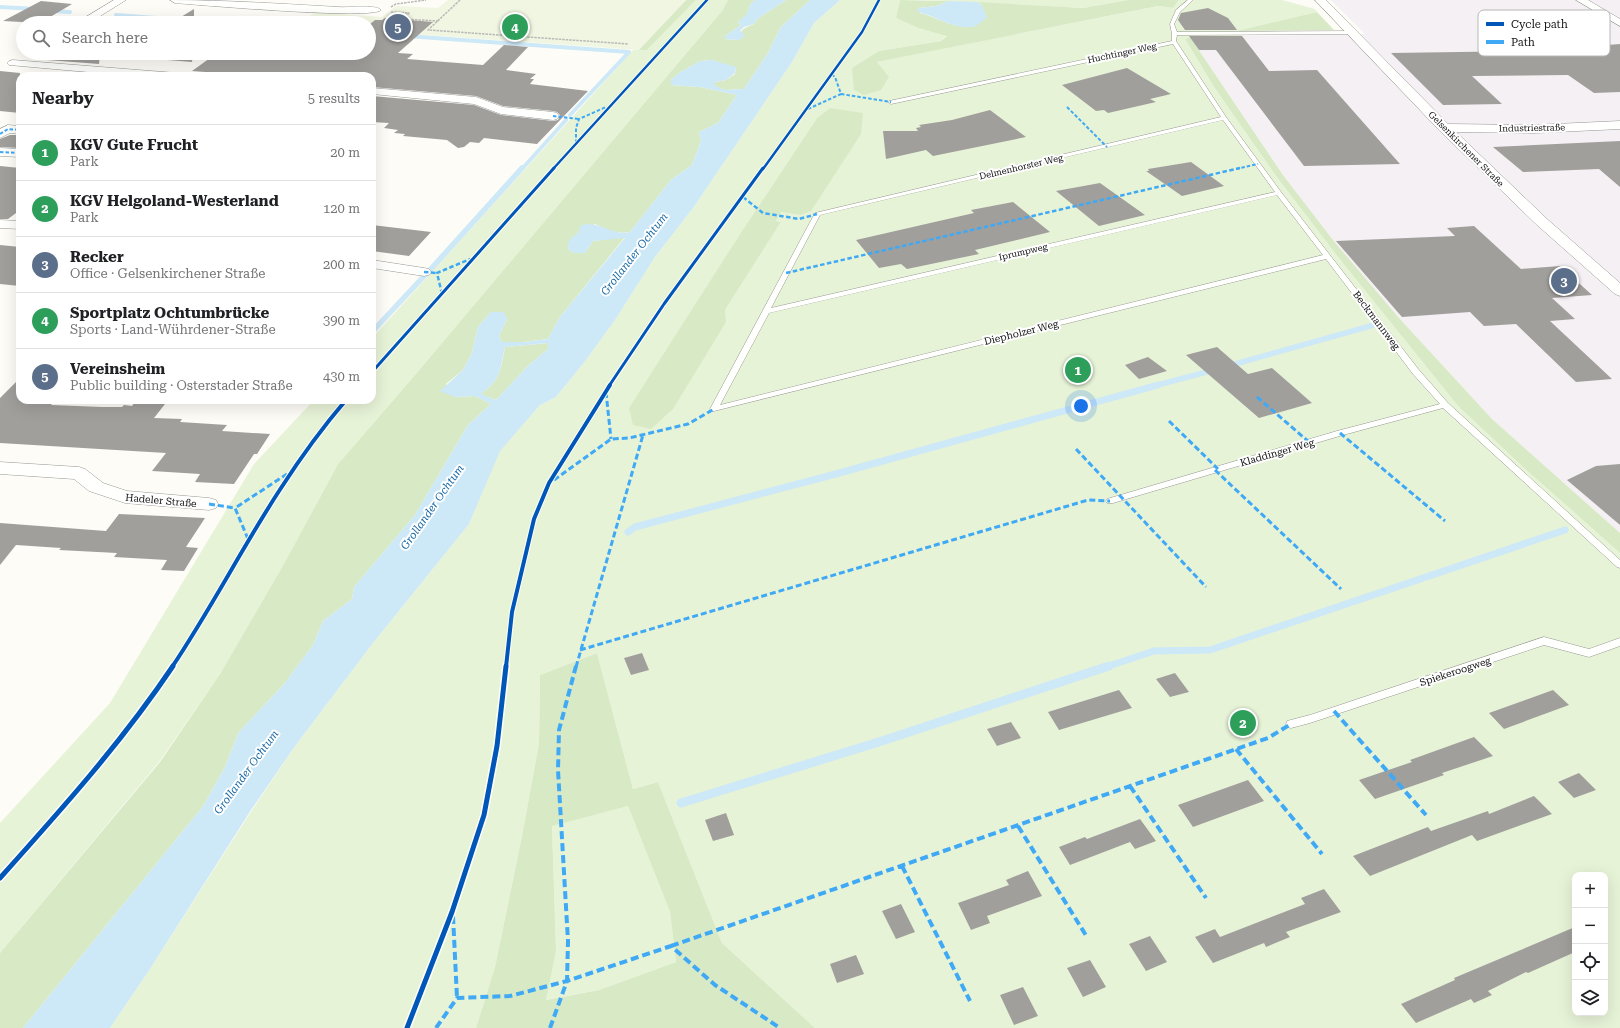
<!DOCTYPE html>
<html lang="en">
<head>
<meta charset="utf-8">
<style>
	body { margin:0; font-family:"Roboto Serif",serif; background:#f2f2f2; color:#202124 }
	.controls { position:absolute; right:12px; bottom:12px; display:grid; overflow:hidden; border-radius:8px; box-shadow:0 4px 16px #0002 }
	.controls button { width:36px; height:36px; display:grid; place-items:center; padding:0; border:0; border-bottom:1px solid #e0e0e0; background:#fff; color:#202124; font:20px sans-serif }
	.you { position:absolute; left:1081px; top:406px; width:14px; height:14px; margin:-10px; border:3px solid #fff; border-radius:50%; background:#1a73e8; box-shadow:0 0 0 6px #1a73e833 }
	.badge { display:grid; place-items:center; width:26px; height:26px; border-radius:50%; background:#db2777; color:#fff; font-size:13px; font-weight:700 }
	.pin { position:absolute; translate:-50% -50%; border:2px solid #fff; box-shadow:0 1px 4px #0006 }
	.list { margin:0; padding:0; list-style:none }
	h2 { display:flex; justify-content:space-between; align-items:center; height:52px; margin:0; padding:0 16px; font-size:17px }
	h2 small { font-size:13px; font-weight:400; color:#757577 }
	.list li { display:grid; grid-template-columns:26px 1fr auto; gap:12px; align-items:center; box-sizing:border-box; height:56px; padding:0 16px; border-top:1px solid #e0e0e0 }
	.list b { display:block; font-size:15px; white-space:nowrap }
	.list p { margin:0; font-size:13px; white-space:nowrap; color:#757577 }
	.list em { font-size:13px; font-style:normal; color:#757577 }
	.icon { flex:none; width:22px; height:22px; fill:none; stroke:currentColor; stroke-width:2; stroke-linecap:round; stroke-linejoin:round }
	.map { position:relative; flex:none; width:1620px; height:1028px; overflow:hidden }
	.search { position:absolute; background:#fff; box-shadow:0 4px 16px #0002; left:16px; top:16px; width:360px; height:44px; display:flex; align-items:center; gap:10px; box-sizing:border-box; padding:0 14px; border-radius:22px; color:#757577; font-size:15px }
	.panel { position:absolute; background:#fff; box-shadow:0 4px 16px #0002; left:16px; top:72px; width:360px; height:332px; border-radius:12px }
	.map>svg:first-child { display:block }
	.industrial { fill:#f5f0f3 }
	.green { fill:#e7f3d7; fill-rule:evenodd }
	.forest { fill:#d8eac5; fill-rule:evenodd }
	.pitch { fill:#f0f6e1 }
	.water { fill:#cde8f7; fill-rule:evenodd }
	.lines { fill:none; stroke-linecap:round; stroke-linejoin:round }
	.stream-far3 { stroke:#cde8f7; stroke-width:4 }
	.stream-far2 { stroke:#cde8f7; stroke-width:5.5 }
	.stream-far1 { stroke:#cde8f7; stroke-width:7 }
	.stream { stroke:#cde8f7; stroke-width:9 }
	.building { fill:#a19f9c }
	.service-casing { stroke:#979795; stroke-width:1 }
	.minor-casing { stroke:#979795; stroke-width:1 }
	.path { stroke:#b9b9b8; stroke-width:1.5; stroke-dasharray:2.5 1; stroke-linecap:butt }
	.service { fill:#fffffe; fill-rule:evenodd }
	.minor { fill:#fffffe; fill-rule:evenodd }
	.quiet-far3 { stroke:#3fa9f5; stroke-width:2; stroke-dasharray:3.5 2; stroke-linecap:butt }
	.quiet-far2 { stroke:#3fa9f5; stroke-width:2.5; stroke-dasharray:4.5 2.5; stroke-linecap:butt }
	.quiet-far1 { stroke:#3fa9f5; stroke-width:3; stroke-dasharray:6 3; stroke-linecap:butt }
	.quiet { stroke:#3fa9f5; stroke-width:4; stroke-dasharray:8 4; stroke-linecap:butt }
	.cycleway-far3-casing { stroke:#fff; stroke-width:4 }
	.cycleway-far2-casing { stroke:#fff; stroke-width:5 }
	.cycleway-far1-casing { stroke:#fff; stroke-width:6 }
	.cycleway-casing { stroke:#fff; stroke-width:8 }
	.cycleway-far3 { stroke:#0057b8; stroke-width:2.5 }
	.cycleway-far2 { stroke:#0057b8; stroke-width:3 }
	.cycleway-far1 { stroke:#0057b8; stroke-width:4 }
	.cycleway { stroke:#0057b8; stroke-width:5 }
	.labels { text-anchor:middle; stroke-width:4; stroke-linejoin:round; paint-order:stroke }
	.far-street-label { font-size:9px; fill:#111; stroke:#fff }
	.street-label { font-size:10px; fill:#111; stroke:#fff }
	.water-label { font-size:11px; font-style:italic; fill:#1768a6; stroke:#fff }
	.key { fill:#fff; stroke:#b8b8b8; stroke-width:1 }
	.key-label { font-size:11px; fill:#111 }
</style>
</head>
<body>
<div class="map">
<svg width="1620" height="1028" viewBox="0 0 1620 1028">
	<rect width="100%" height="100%" fill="#fdfcf7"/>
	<path class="industrial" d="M1331 0H1620V533L1492 419 1399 318 1333 240 1283 175 1190 37 1365 34Z"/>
	<path class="green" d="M696 0H728L722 11 415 375 338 464 285 562 220 674 159 762 0 953V823L110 703 254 464 314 400H372V338L633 50H647Z
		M840 0H900L896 18 918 28 947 35 941 41 879 51 876 62 1158 6 1173 8 1179 0H1282L1315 9 1317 12 1236 31 1242 36 1190 37 1185 39 1214 87 1276 176 1338 257 1458 406 1523 467 1620 553V1028H815L722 943 658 782 633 789 597 653 540 675 539 743 523 831 495 967 476 1028H110L150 969 252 810 295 746 373 643 469 524 499 451 540 405 556 397 586 360 615 320 655 257 693 208 746 130 792 62 814 23ZM830 108 800 215 781 212 776 221 781 222 725 310 744 228 817 118ZM1575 875H1605V1013H1575Z
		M927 0H1128L1083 8Z
		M628 806 670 912 676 962 599 990 545 1000 556 951 552 825Z"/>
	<path class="forest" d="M686 0H696L647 50H638Z
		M728 0H756L751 3 747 15 738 22 741 25 725 36V39L738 40C740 29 744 28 754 24L757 19 786 0H810L781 27 768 53 744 89 724 90 713 85 715 82 726 80 735 74 736 68 712 60 700 61 679 73 671 80V85L700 87 737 95 718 123 699 132 701 141 692 165 671 180 630 232C619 235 605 229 595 224 583 230 570 235 568 249L574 253H585L593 241 625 237 560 317 548 339 524 342H502L499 336 507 319 491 312 478 327 472 353 463 370 446 384 455 397 475 396 491 404 468 425 415 515 354 587 352 599 323 621 313 645 285 683 239 732 225 767 204 805 23 1028H0V953L160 762 220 674 285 562 338 464 415 375 722 11Z
		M900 0 949 1 937 6 919 8 920 13C934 16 945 24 959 26 965 27 970 26 976 26L982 6 978 2 1083 8 1128 0H1179L1173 8 1158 6 877 62 889 77 881 90 864 95 854 90 852 68 879 51 941 41 947 36 918 28 896 18Z
		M1317 12 1334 30 1236 31Z
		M1190 37 1283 175 1333 240 1399 318 1492 419 1620 533V553L1523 467 1458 406 1338 257 1276 176 1214 87 1185 39Z
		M830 108 863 113 861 134 811 211 800 215 781 212 776 221 781 222 725 310 726 322 673 409 651 429 633 425 629 408 744 228 817 118Z
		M548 343V349L528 366 496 400 480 394C500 382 501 368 505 347Z
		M597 653 633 789 658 782 722 943 815 1028H476L495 967 523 831 539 743 540 675ZM628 806 670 912 676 962 599 990 546 1000 556 951 552 826Z"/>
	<path class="pitch" d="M448 0H686L639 50 369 31V23H302L315 12 382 17 396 6 438 8Z"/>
	<path class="water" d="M756 0H786L757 19 754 24 744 27 740 31 744 34 743 38 738 40 725 39V36L741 25 738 22 747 14 751 3Z
		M810 0H840L814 23 792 62 746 130 693 208 655 257 615 320 586 360 556 397 540 405 500 451 469 524 373 643 295 746 251 810 150 969 110 1028H23L204 805 225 767 239 732 285 683 313 645 323 621 352 599 354 587 415 515 468 425 491 404 475 396 455 397 440 391 463 370 472 353 478 327 491 312H504L507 319 499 336 502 342H524L548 339 560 317 625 238 593 241 585 253H574L568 249 569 240 579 232 580 226C597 218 612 237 630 232L671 180 692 165 701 141 699 132 718 123 737 95 700 87 671 85V80L679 73 700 61 712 60 736 67 735 73 726 80 715 82 714 85 724 90 744 89 768 53 781 27ZM548 343V349L528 366 496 400 481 394C502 378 499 372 505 347Z
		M949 1 978 2 982 6 987 17C984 20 980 23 977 25 965 32 942 21 931 16 926 14 921 14 917 10L919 8 937 6Z"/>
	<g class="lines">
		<path class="stream-far3" d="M0 7 36 9
			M52 11 70 12
			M116 15 224 23
			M407 36 629 52 570 115
			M522 169 566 120"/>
		<path class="stream-far2" d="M430 270 522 168
			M372 332 426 274
			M1228 366 1374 325
			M1154 386 1214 370"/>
		<path class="stream-far1" d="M628 532 635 527 832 475 1158 385
			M1106 667 1154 651 1210 650 1565 530"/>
		<path class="stream" d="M681 803 882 741 1109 666"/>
	</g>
	<path class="building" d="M41 1 72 4 40 23 3 21Z
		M1208 8 1228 18 1237 30H1185L1178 20 1181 13Z
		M194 9V23H171Z
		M385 18 433 22 398 53 413 54 407 59 483 65 504 45 528 47 506 70 536 74 530 79H534L530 84 588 91 537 144 484 138 479 143 470 142 464 147 458 148 447 140 403 136 405 134 394 133 398 130 384 128 389 123 372 122V96L474 105 501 115 553 121 558 120 560 115 557 112 553 111 503 106 476 96 372 87V76H261L192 71 217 53 329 60 336 53H369V25L375 20H382Z
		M1189 36H1242L1269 71 1317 70 1400 164 1304 166 1216 50H1199Z
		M1620 44V92L1594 93 1568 75 1472 76 1502 104 1443 105 1391 53 1530 51Z
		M58 53H100L99 64 47 60Z
		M123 53H193L192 62 118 56Z
		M1127 68 1171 94 1150 99 1156 102 1108 113 1104 110 1096 111 1062 85Z
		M0 71 20 73V113L0 111Z
		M990 110 1026 137 933 156 926 150 886 159 883 131H918L916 128 921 127 919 125 952 120Z
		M10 135H20V148L0 147V139Z
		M1620 141V187L1599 169 1523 172 1493 147Z
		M1191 162 1224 186 1182 196 1146 171H1149L1148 169Z
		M0 166 20 168V210L8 219H0Z
		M1100 183 1145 215 1099 226 1056 191Z
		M1013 202 1050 232 975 250 979 254 907 269 901 264 879 268 856 240 974 213 971 210Z
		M372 225 431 232 409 256 372 251Z
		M1474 226 1521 269 1560 266 1592 295 1552 298 1575 319 1550 321 1612 379 1576 382 1516 324 1484 326 1470 312 1402 317 1336 241 1455 236 1447 228Z
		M0 245 20 247V286L0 284Z
		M1217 347 1248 374 1272 368 1312 403 1259 418 1186 355Z
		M1148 357 1167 371 1139 379 1125 365Z
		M20 378V400H55L51 405 102 407H122L124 405 132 406 134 403 165 404 154 418 182 419 180 422 227 425 222 431 270 434 257 454H254L234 484 195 482 200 474 152 471 166 453 0 443V398Z
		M1620 464V525L1567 480 1596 466Z
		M119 514 205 518 186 547 198 548 184 571 161 570 167 560 114 557 117 553 59 550 61 548 16 545 0 565V523L106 531Z
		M642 653 649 670 631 675 624 658Z
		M1175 673 1189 692 1170 697 1156 679Z
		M1119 690 1132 708 1059 730 1048 712Z
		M1553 690 1569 705 1504 729 1489 713Z
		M1011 722 1021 738 997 746 987 729Z
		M1474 737 1493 756 1442 773 1444 775 1375 799 1359 780 1412 762 1410 760Z
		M1579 773 1596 790 1574 798 1558 782Z
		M1248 780 1264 801 1193 827 1178 805Z
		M1534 796 1552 814 1477 841 1472 835 1370 876 1353 856 1428 827 1431 831 1488 811 1489 814Z
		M726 813 734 835 713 841 705 820Z
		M1140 819 1156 841 1135 849 1130 842 1070 865 1059 847 1085 837 1087 839Z
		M1028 871 1042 896 987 916 990 923 971 930 958 903 1009 885 1006 880Z
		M1324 889 1341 912 1286 932 1290 937 1266 947 1264 943 1213 963 1195 937 1215 929 1220 937 1305 904 1301 898Z
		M901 904 915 932 896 939 882 911Z
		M1575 927V952L1528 973 1526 972 1488 991 1492 995 1474 1003 1471 999 1416 1023 1401 1004 1455 980 1454 978Z
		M1150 936 1167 962 1146 971 1129 944Z
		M856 955 864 974 837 983 830 964Z
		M1090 960 1106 987 1083 997 1067 968Z
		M1023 987 1038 1016 1014 1025 1000 995Z"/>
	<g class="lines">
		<g class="service-casing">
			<path id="service" d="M1188 0H1193L1180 12 1174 24 1177 32 1353 31 1354 32 1351 34 1177 35 1176 41 1226 117 1281 192 1419 370 1448 403 1620 560V568L1617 567 1443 408 1343 435 1113 503H1107L1106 501 1107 499 1337 431 1440 404 1413 374 1326 259 714 411H711L710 409 815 213 1221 117 1173 44 891 104 888 102 889 101 1172 41V34L1170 24 1176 10ZM1223 120 1275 192 771 308 820 215ZM1277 195 1323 255 720 405 769 313Z
				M1544 637 1589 649 1620 638V646L1589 657 1544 645 1310 723 1291 728 1287 727 1286 724 1287 721 1310 715Z"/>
		</g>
		<g class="minor-casing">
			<path id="minor" d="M114 0H126L89 23H76Z
				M170 0C227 0 283 4 339 7 348 8 376 4 381 10 373 20 200 5 175 3Z
				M1315 0H1326L1448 124 1534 125 1620 121V129L1534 133 1456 132 1547 219 1620 283V296L1615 294 1537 225 1440 131Z
				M1576 0H1588L1620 19V26Z
				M13 60 176 73 180 74 182 76H133L9 65 7 63 9 61Z
				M372 88 476 97 503 107 553 112 557 113 559 116 557 119 553 120 501 114 474 104 372 94Z
				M8 125 20 126V134L10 133 0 138V129Z
				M0 148 20 149V157L0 156Z
				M0 220 20 221V229L0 228Z
				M372 260 424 268 429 269 431 272 429 275 424 276 372 268Z
				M0 462 79 467 85 469 103 483 127 491 209 498 216 500 218 504 216 508 209 510 125 503 89 491 74 479 0 474Z"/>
		</g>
		<path class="path" d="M460 0 428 30 628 44
			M391 7 396 4 426 0
			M391 12 409 13 403 19 438 21"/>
		<use href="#service" class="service"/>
		<use href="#minor" class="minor"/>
		<path class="quiet-far3" d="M841 94 891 102
			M1067 107 1107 147
			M808 109 841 94 835 77 831 74
			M553 116 579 119
			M0 134 8 129 20 130
			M576 143V128L579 119 606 107
			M0 152 20 153
			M1236 169 1258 164"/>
		<path class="quiet-far2" d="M743 197 763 213 799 219 817 214
			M424 272 437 273
			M786 273 1240 168
			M442 294 437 273 470 259"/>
		<path class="quiet-far1" d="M606 392 611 439
			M1257 397 1309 442
			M1169 421 1218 469
			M1340 433 1445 521
			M1076 449 1206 587
			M1215 470 1341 589
			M554 480 611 439 629 438 688 424 714 409
			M209 504 235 508
			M248 539 235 508 287 474
			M580 650 1088 500 1110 501
			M576 667 643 435"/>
		<path class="quiet" d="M1334 711 1426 815
			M1236 749 1322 854
			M1130 786 1206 898
			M1018 826 1087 937
			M902 866 970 1001
			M453 916 457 998
			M671 946 1268 738 1291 724
			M436 1028 457 998 510 996 567 981 671 946 715 985 780 1028
			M550 1028 567 981 568 941 558 770 559 730 576 666"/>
		<g class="cycleway-far3-casing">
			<path id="cycleway-far3" d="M553 169 707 0
				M763 169 862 32 879 0"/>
		</g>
		<g class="cycleway-far2-casing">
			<path id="cycleway-far2" d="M372 372 554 168
				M609 386 664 304 763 168"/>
		</g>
		<g class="cycleway-far1-casing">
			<path id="cycleway-far1" d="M172 667C211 609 243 546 281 488 301 457 322 428 346 400
				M506 667 512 612 534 519 549 483 610 385"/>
		</g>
		<g class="cycleway-casing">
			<path id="cycleway" d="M0 878C61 810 122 742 173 666
				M407 1028 452 912 484 815 497 746 506 666"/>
		</g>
		<use href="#cycleway-far3" class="cycleway-far3"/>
		<use href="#cycleway-far2" class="cycleway-far2"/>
		<use href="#cycleway-far1" class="cycleway-far1"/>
		<use href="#cycleway" class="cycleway"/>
	</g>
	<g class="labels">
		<g class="far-street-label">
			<text transform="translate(1122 53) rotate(-12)" y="3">Huchtinger Weg</text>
			<text transform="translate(1532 128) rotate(-1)" y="3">Industriestraße</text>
			<text transform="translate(1466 149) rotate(45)" y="3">Gelsenkirchener Straße</text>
			<text transform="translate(1021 167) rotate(-13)" y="3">Delmenhorster Weg</text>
			<text transform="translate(1023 252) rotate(-13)" y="3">Iprumpweg</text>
		</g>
		<g class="street-label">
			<text transform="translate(1377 320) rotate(53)" y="4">Beckmannweg</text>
			<text transform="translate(1021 332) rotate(-14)" y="4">Diepholzer Weg</text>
			<text transform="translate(1277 452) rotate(-16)" y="4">Kladdinger Weg</text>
			<text transform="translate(161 500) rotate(5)" y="4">Hadeler Straße</text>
			<text transform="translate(1455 671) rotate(-18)" y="4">Spiekeroogweg</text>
		</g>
		<g class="water-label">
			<text transform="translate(634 254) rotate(-52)" y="4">Grollander Ochtum</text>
			<text transform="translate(432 507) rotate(-55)" y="4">Grollander Ochtum</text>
			<text transform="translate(246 772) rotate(-54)" y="4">Grollander Ochtum</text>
		</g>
	</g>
	<rect x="1478" y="10" width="132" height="46" rx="6" class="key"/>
	<rect x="1486" y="22" width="18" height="4" fill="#0057b8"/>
	<rect x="1486" y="40" width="18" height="4" fill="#3fa9f5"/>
	<g class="key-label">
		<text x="1511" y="28">Cycle path</text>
		<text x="1511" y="46">Path</text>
	</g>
</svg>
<div class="controls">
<button>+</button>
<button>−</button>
<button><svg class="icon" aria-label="locate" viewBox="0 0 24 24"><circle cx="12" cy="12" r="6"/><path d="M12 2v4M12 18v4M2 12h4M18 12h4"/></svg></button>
<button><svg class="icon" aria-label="layers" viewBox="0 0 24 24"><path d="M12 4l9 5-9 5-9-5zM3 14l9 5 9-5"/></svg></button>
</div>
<div class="you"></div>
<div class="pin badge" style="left:1078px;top:370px;background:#2e9e5b">1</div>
<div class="pin badge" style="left:1243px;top:723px;background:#2e9e5b">2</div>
<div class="pin badge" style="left:1564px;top:281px;background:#5c6f8a">3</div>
<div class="pin badge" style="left:515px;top:27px;background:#2e9e5b">4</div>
<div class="pin badge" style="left:398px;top:27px;background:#5c6f8a">5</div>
<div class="search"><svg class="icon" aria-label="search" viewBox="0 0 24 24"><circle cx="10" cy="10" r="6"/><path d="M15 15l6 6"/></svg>Search here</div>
<section class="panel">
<h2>Nearby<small>5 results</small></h2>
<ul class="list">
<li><span class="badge" style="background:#2e9e5b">1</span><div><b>KGV Gute Frucht</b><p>Park</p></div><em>20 m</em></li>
<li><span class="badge" style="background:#2e9e5b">2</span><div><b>KGV Helgoland-Westerland</b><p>Park</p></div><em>120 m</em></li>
<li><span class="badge" style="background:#5c6f8a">3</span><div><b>Recker</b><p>Office · Gelsenkirchener Straße</p></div><em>200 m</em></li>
<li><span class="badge" style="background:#2e9e5b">4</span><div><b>Sportplatz Ochtumbrücke</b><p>Sports · Land-Wührdener-Straße</p></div><em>390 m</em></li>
<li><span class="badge" style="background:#5c6f8a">5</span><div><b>Vereinsheim</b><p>Public building · Osterstader Straße</p></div><em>430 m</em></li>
</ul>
</section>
</div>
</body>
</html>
